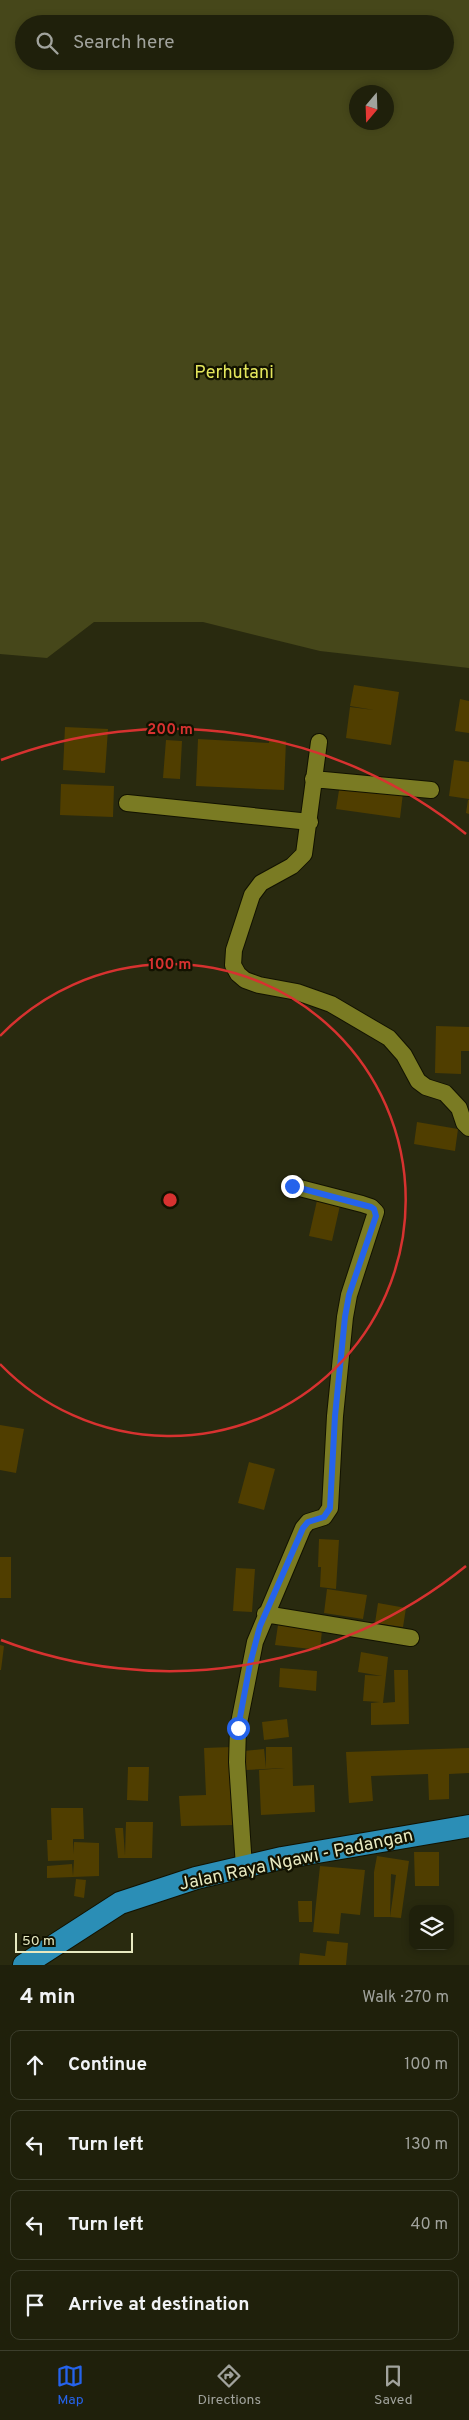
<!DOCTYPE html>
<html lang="en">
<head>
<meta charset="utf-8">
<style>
	body { margin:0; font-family:Overpass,sans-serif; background:#2c2d19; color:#f1f3f6 }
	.controls { position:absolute; right:15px; bottom:15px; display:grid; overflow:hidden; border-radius:10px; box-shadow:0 2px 8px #0003 }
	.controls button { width:45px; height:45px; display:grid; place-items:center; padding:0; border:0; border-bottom:1px solid #3c3e2c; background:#1f200b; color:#f1f3f6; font:25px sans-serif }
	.compass { position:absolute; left:349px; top:85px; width:45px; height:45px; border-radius:50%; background:#1f200b; box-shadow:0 2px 8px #0003; rotate:199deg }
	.scale { position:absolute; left:15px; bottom:12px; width:118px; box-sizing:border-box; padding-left:5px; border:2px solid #e7e9c0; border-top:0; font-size:14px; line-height:18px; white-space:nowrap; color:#e7e9c0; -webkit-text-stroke:4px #121200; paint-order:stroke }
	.stop { position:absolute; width:15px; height:15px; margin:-11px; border:4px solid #2563eb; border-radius:50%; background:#fff }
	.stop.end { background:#2563eb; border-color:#fff; box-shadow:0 1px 5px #0008 }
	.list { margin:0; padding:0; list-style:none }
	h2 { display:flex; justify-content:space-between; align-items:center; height:65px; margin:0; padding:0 20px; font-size:21px }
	h2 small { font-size:16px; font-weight:400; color:#a1a39d }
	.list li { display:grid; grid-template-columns:32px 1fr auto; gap:15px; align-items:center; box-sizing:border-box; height:70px; margin:0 10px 10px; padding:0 10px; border:1px solid #3c3e2c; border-radius:10px }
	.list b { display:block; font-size:19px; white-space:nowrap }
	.list em { font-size:16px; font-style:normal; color:#a1a39d }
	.icon { flex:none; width:28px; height:28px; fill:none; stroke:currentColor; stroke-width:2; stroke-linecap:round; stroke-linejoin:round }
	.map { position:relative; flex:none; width:469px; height:1965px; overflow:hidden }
	.search { position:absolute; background:#1f200b; box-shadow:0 2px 8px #0003; left:15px; right:15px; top:15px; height:55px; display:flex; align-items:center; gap:12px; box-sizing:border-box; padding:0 18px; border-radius:28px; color:#a1a39d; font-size:19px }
	.sheet { height:385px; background:#1f200b }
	nav { display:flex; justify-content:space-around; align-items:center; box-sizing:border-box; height:70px; border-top:1px solid #3c3e2c; background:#1f200b; font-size:14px; color:#a1a39d }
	nav a { display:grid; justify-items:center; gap:2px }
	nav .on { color:#2563eb }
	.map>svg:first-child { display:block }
	.green { fill:#46471a; fill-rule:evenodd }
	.building { fill:#503e00 }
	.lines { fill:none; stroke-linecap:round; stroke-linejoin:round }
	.minor-casing { stroke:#121200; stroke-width:18 }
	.highway-casing { stroke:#121200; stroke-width:24 }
	.minor { stroke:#7a7b23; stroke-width:16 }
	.highway { stroke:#2b8eb6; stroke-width:22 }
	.route { stroke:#2563eb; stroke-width:6 }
	.ring { fill:none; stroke:#d73230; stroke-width:2.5 }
	.labels { text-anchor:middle; stroke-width:4.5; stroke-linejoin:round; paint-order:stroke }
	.park-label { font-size:18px; fill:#e4e65c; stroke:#121200 }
	.street-label { font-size:18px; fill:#e7e9c0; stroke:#121200 }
	.centre { fill:#d73230; stroke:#121200; stroke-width:2.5 }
	.ring-label { font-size:15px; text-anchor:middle; font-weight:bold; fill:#d73230; stroke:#121200; stroke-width:4.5; stroke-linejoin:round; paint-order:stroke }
</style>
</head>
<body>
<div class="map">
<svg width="469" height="1965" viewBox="0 0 469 1965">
	<rect width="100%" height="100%" fill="#292a0f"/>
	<path class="green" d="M0 0H469V668L320 651 203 622H94L47 658 0 654ZM24 24H445V61H24ZM356 92H386V122H356Z"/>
	<path class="building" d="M354 685 399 692 391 745 346 738 350 707 374 710 350 706Z
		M460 699 469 701V733L455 731Z
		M65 727 108 729 105 773 63 770Z
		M198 739 269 743V740L286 741 284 790 196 786Z
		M166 740 182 741 180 779 163 778Z
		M454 760 469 762V799L449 796Z
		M61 784 114 786 113 817 60 815Z
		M340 784 403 793 400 818 336 809Z
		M468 800H469V814L466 813Z
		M436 1026 469 1027V1051H461V1074L435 1073Z
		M417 1122 458 1129 455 1151 414 1144Z
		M318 1196 341 1201 332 1241 309 1236Z
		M0 1425 24 1429 16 1473 0 1470Z
		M249 1462 275 1469 264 1510 238 1503Z
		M319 1539 339 1540 336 1589 320 1587 321 1567H318Z
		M0 1557H11V1598H0Z
		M236 1568 255 1569 252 1612 233 1611Z
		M327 1589 367 1595 363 1619 324 1613Z
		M378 1603 406 1608 403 1627 375 1623Z
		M278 1625 322 1630 320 1650 275 1645Z
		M0 1645 4 1646 1 1670H0Z
		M361 1652 388 1657 383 1703 395 1702 394 1670H408L409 1724 371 1725V1703L380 1702 363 1701 365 1675 382 1676 358 1672Z
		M280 1668 317 1671 316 1691 279 1687Z
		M287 1719 289 1737 264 1740 262 1722Z
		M231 1747 234 1825 181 1826 179 1796 206 1795 204 1748Z
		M266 1747H292L293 1786 314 1785 315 1812 261 1815 259 1770 285 1768 246 1770 244 1751 264 1749 266 1768Z
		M469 1748V1773L449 1774V1799L429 1800 428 1774 371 1776 373 1801 349 1803 346 1752Z
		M128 1767H149L148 1801 127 1800Z
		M51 1808H83L84 1839H73V1854L74 1842 99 1843V1876L47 1878V1866L72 1864 73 1876 74 1860 48 1861 47 1840H52Z
		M126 1822H153L152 1858H118L115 1828H123L125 1855Z
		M414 1852H439V1886H415Z
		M377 1856 409 1861 401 1918 390 1917 396 1875 391 1874 390 1917H374V1872Z
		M320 1866 365 1870 360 1915 341 1913 339 1934 313 1932Z
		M76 1879 86 1880 84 1898 74 1896Z
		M298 1901H312V1922H299Z
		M327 1941 348 1943 346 1965H299L300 1953 325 1956Z"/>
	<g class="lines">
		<g class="minor-casing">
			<path id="minor" d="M319 742 304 854 292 866 261 883 252 895 234 950 233 965 238 974 245 980 259 985 297 992 331 1004 389 1038 404 1055 418 1081 426 1087 445 1093 459 1108 464 1123 469 1128
				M313 779 431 790
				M127 803 310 822
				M265 1614 411 1638
				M244 1867 237 1762 238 1728 255 1642 303 1528 308 1522 324 1517 330 1508 335 1416 345 1317 349 1295 376 1212 371 1207 362 1204 292 1186"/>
		</g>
		<g class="highway-casing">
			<path id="highway" d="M24 1965 120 1903 196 1878 282 1858 469 1826"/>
		</g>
		<use href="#minor" class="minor"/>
		<use href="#highway" class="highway"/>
	</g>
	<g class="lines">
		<path class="route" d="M238 1728 250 1664 260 1626 303 1528 308 1522 324 1517 330 1508 335 1416 345 1317 349 1295 376 1216 374 1209 371 1207 292 1186"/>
	</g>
	<g class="ring">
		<path d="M0 1036A236 236 0 1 1 0 1364"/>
		<path d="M466 1566A471 471 0 0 1 1 1640M1 760A471 471 0 0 1 466 834"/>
	</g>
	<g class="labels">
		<g class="park-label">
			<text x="234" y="378">Perhutani</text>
		</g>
		<g class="street-label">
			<text transform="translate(296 1859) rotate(-12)" y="6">Jalan Raya Ngawi - Padangan</text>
		</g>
	</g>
	<circle cx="170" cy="1200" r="8" class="centre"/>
	<g class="ring-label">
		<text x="170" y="734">200 m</text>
		<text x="170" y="969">100 m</text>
	</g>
</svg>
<div class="controls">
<button><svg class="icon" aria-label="layers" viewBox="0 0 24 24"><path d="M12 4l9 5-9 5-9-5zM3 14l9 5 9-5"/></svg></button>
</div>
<svg class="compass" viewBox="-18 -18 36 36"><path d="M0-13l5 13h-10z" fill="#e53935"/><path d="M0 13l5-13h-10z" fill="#a1a39d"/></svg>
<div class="scale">50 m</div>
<div class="stop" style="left:238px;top:1728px"></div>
<div class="stop end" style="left:292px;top:1186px"></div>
<div class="search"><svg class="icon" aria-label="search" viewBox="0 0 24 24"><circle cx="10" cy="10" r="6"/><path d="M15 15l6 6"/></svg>Search here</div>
</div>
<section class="sheet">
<h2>4 min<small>Walk · 270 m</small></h2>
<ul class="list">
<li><svg class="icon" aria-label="ahead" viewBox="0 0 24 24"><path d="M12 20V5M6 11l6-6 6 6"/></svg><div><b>Continue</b></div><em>100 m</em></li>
<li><svg class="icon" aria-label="left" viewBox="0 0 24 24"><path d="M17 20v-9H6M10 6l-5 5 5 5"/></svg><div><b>Turn left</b></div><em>130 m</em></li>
<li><svg class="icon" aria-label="left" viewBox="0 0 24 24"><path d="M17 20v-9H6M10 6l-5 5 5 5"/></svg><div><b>Turn left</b></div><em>40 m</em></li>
<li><svg class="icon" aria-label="arrive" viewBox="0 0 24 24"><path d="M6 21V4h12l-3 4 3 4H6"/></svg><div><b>Arrive at destination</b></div></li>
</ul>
</section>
<nav>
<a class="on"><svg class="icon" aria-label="map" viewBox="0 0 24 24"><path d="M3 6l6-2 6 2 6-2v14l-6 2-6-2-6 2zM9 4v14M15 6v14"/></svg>Map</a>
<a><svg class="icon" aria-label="directions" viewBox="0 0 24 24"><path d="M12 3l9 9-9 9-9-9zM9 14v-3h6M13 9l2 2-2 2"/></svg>Directions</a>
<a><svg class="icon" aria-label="saved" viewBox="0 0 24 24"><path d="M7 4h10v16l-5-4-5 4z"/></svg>Saved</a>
</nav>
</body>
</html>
